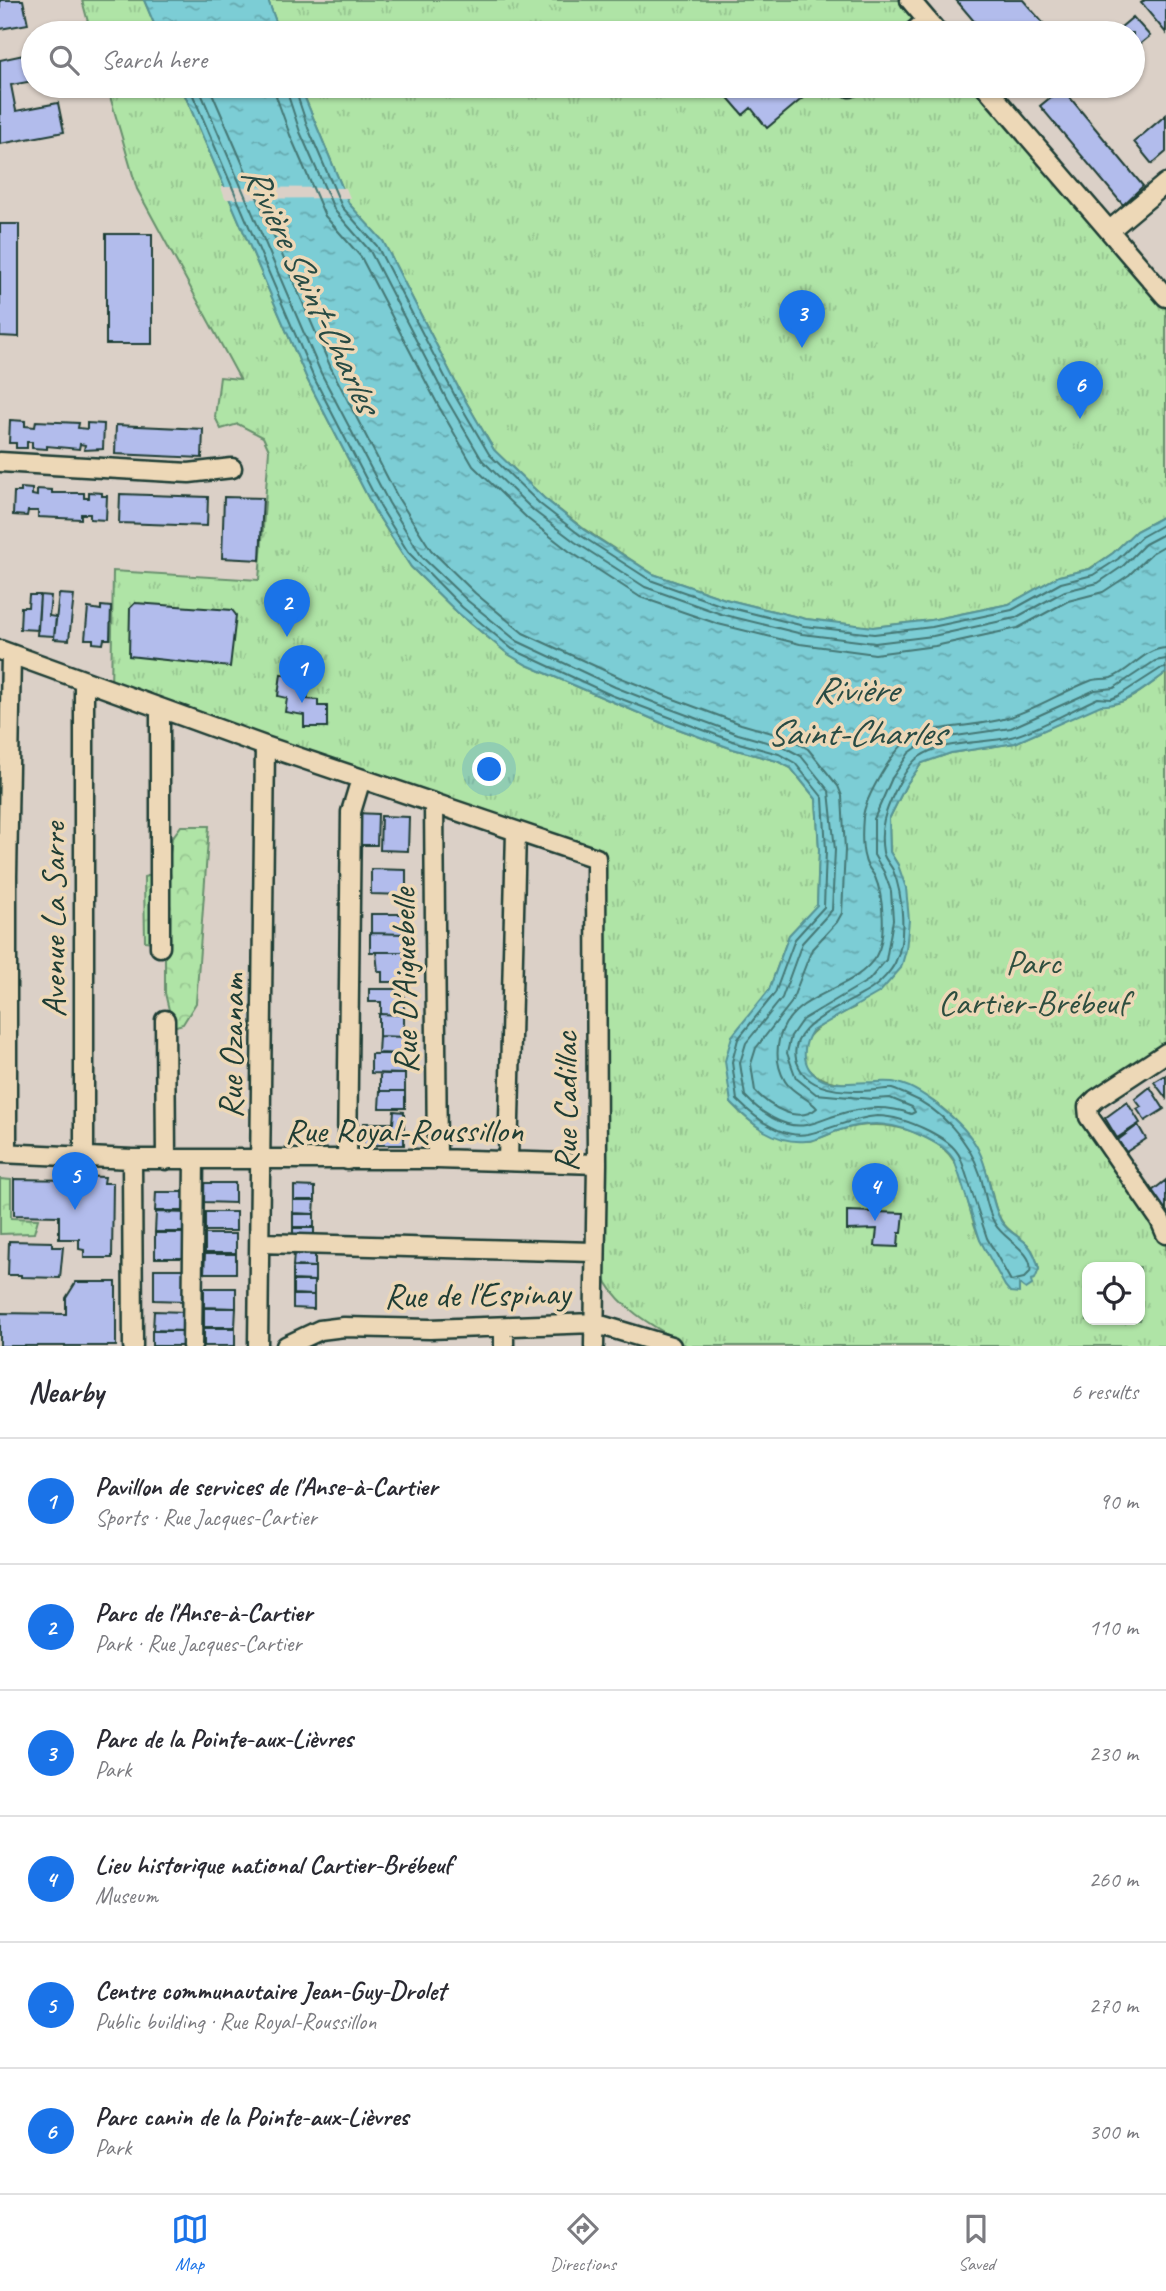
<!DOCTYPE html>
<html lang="en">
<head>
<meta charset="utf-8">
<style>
	body { margin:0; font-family:Caveat,sans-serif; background:#f7f7f7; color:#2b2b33 }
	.controls { position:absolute; right:21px; bottom:21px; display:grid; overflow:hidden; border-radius:14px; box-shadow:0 2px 5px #0004 }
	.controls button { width:63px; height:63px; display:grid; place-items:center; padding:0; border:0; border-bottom:2px solid #e1e1e2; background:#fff; color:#2b2b33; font:35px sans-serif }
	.you { position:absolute; left:490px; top:770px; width:24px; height:24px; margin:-18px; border:5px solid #fff; border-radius:50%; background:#1a73e8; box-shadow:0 0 0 10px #1a73e833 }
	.badge { display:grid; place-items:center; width:46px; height:46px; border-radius:50%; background:#1a73e8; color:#fff; font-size:23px; font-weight:700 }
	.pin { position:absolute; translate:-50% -58px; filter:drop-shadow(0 2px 4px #0008) }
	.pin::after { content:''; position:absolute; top:37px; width:24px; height:21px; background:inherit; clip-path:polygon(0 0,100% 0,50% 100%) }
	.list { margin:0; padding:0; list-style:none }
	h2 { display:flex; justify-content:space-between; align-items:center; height:91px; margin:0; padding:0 28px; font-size:30px }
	h2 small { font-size:23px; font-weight:400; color:#7c7c81 }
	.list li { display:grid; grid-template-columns:46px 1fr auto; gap:21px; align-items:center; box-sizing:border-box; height:126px; padding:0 28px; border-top:2px solid #e1e1e2 }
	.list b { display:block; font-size:26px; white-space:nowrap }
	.list p { margin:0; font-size:23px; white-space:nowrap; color:#7c7c81 }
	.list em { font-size:23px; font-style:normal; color:#7c7c81 }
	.icon { flex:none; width:38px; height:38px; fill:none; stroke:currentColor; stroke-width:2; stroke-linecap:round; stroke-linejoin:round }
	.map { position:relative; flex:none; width:1166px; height:1346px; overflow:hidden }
	.search { position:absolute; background:#fff; box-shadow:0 2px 5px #0004; left:21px; right:21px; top:21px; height:77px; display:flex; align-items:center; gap:18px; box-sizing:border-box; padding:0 24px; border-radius:38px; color:#7c7c81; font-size:26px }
	.sheet { height:847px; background:#fff }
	nav { display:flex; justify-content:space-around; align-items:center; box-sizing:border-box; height:98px; border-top:2px solid #e1e1e2; background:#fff; font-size:19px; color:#7c7c81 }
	nav a { display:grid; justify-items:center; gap:4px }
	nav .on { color:#1a73e8 }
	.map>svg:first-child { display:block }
	.forest { fill:url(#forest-crowns); stroke:#67906d; stroke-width:2 }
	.park { fill:url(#park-tufts); stroke:#67906d; stroke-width:2; fill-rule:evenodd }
	.water { fill:url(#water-ripples); stroke:#579395; stroke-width:2 }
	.pier { fill:#dbd0c7 }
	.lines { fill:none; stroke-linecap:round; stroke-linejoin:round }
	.shore { stroke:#447774; stroke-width:2 }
	.building { fill:#b2bcec; stroke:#1f3d34; stroke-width:2 }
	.minor-casing { stroke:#1f3d34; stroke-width:23 }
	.minor { stroke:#edd8b7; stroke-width:18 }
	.labels { text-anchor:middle; stroke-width:7; stroke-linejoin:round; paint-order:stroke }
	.street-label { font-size:35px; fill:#1f3d34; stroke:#edd8b7 }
	.park-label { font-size:35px; fill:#2d4e3f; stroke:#edd8b7 }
	.water-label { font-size:37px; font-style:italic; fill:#284b44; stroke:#edd8b7 }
</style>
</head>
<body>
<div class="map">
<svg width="1166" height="1346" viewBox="0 0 1166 1346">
	<defs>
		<pattern id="forest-crowns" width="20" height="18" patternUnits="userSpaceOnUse" patternTransform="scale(1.75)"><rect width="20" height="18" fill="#afe4a6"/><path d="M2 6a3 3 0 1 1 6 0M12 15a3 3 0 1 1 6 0" fill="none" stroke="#96c490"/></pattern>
		<pattern id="park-tufts" width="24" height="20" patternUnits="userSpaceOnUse" patternTransform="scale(1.75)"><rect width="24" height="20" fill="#afe4a6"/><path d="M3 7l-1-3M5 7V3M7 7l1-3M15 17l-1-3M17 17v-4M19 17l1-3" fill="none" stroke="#96c490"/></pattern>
		<pattern id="water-ripples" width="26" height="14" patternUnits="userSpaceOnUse" patternTransform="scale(1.75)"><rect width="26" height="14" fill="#7ccdd5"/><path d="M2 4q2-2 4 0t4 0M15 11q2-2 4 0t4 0" fill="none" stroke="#65a8ae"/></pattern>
	</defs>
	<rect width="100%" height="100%" fill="#dbd0c7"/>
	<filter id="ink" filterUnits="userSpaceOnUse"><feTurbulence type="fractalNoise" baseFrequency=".0143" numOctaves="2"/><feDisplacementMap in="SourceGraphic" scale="14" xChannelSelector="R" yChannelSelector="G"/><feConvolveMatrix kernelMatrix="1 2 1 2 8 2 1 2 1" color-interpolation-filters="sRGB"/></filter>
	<g filter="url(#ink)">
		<path class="forest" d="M181 826H209L196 1003 183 1024 173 1027 165 993V943L145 941 144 877 168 870 172 838Z
			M0 1179 11 1180V1218L38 1219 34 1233 0 1234Z"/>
		<path class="park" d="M82 0H144L158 33H91Z
			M268 0H910L938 33H280Z
			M107 86H181L307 379 375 511 411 567 457 612 508 654 527 665 662 723 733 749 777 761 791 768 816 799 819 850 817 906 789 935 769 990 760 1002 731 1103C753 1126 771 1139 805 1141 816 1142 830 1133 840 1130 875 1120 906 1124 937 1144 969 1164 964 1208 980 1239 988 1255 1007 1270 1019 1283L1035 1278 1039 1269C1037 1261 1034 1252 1028 1245 1019 1236 1008 1232 1001 1220 993 1207 992 1189 987 1174 975 1131 938 1097 896 1083 889 1081 882 1083 875 1083 855 1084 823 1086 809 1069 783 1039 835 1017 855 1007L898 865 890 852 889 819 906 785 922 763 951 753 1015 743 1101 704C1125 708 1147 686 1166 673V1053L1088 1107 1166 1234V1346H687C659 1329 624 1312 607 1283 602 1273 598 1262 594 1252L596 858 111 691 113 571 259 580 269 450 263 437 238 424 221 429 215 417 220 377 240 379 137 189ZM1087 1267H1140V1320H1087Z
			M300 86H985L1166 297V515L1136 531 1113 553 1089 569 1059 576 1009 604 931 620 873 627 806 619 725 599 653 574 584 529 544 498 494 450 461 393 383 241 349 204Z"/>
		<path class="water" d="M144 0H268L280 33H158Z
			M181 86H300L349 204 383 241 461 393 494 450 544 498 584 530 653 574 725 599 806 619 873 627 931 620 1009 604 1059 576 1090 569 1113 553 1136 531 1166 515V673C1147 686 1125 707 1101 705L1015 743 951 753 922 763 906 785 889 819 890 852 898 865 906 888 909 920 906 950 901 968 880 992 812 1031C801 1048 801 1070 823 1080 839 1087 874 1080 892 1082 920 1085 966 1125 978 1149 990 1171 989 1199 1001 1221 1008 1233 1020 1236 1028 1245 1034 1252 1037 1261 1039 1269L1035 1279 1031 1280 1032 1285 1026 1289 1019 1284V1293L1010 1292 1005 1286 980 1240 955 1162C949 1150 938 1144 926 1138 895 1122 871 1120 837 1131 828 1134 816 1141 806 1141 775 1144 751 1124 731 1103L725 1061 732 1036 769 990 789 935 817 905 819 850 816 799 791 768 777 761 733 749 662 723 527 665 508 654 457 612 411 567 375 511 307 379Z"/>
		<path class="pier" d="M221 187 346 188 350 198 225 199Z"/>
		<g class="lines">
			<path class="shore" d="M189 86 313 376 381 508 408 552 462 607 512 649 611 695 735 742 779 754 795 763 823 798 826 850 824 907 795 939 775 993 738 1039 732 1062 737 1100C755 1118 781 1139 808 1134 832 1129 852 1118 877 1116 896 1116 913 1123 929 1131 942 1138 955 1145 961 1159L987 1238 1011 1281 1024 1278 1030 1272C1035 1252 1004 1240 995 1224 986 1209 985 1190 980 1174 969 1140 940 1108 907 1095 902 1093 896 1090 892 1089 887 1088 881 1090 876 1090 854 1092 816 1093 802 1072 772 1027 850 1006 874 987 881 982 891 971 895 963 907 939 903 895 893 870 890 864 884 859 883 852 879 828 885 812 895 791 900 781 909 763 919 757 944 740 983 744 1011 737 1036 731 1073 709 1098 698L1111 699 1118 696 1160 669 1166 668
				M198 86 321 373 389 503 422 557 468 601 517 641 615 687 668 708 738 734 784 747 801 756 829 791 835 850 832 910 802 943 782 998 746 1043 740 1063 745 1096C760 1112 783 1129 806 1125 817 1123 827 1118 837 1115 862 1107 887 1105 911 1114L915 1112 912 1107 890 1098 872 1099 816 1094 796 1078 787 1053 791 1036 802 1020 869 980 886 960 893 920 891 891 884 872 874 855V819L892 778 909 753 916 748 949 737 1011 728 1095 690 1114 688 1155 661 1166 659
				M209 86 331 368 398 498 431 550 475 593 523 633 619 677 671 698 741 724 789 738 808 749 838 786 842 796 845 850 842 913 837 922 812 949 791 1003 756 1048 751 1064 755 1091C769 1106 798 1125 817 1108 809 1098 792 1093 785 1081 778 1069 776 1054 779 1040 790 991 853 994 876 956 887 938 883 895 875 877 872 871 866 866 865 859 861 847 862 829 863 817 865 798 893 749 909 740 940 723 975 728 1007 718 1036 709 1062 692 1090 681 1097 678 1104 680 1111 678 1131 671 1143 649 1166 648
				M274 86 276 96 290 135 325 216 361 257 438 405 473 466 528 519 569 551 640 597 718 624 800 644 875 654 935 646 1018 628 1068 601 1103 592 1129 575 1152 553 1166 545
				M285 86 300 132 335 211 370 251 447 400 482 460 534 511 575 542 645 587 721 614 802 634 875 643 933 636 1015 618 1065 591 1098 583 1123 566 1145 544 1166 533
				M294 86 308 128 342 207 377 246 455 396 489 454 540 504 580 535 650 580 723 606 804 626 874 634 932 627 1012 610 1061 583 1093 575 1118 559 1141 537 1166 523"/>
		</g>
		<path class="building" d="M0 0H23L28 24 0 29Z
			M956 0H1023L1050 31 1048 33H984Z
			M1145 0H1166V33L1141 3Z
			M1133 17 1150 36 1133 50V33H1114Z
			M33 53V81L11 85 16 111 58 103 64 132 0 144V60Z
			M720 86H794L804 97 767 128 751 108 743 115 724 93 727 91Z
			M1062 88 1143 186 1123 205 1040 106Z
			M1166 115V152L1152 164 1134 142Z
			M0 224H19V337L0 336Z
			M106 234H152V344H106Z
			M10 420 25 421V426L35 427 36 421 79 423 78 428 87 429V423L104 424 103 449 84 450 85 445 80 444 79 449 47 446V449L32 448V442H27V448H16V443H9Z
			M116 425 203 429 202 458 115 454Z
			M21 488 32 489V495L37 496V489L52 490V493H84V498H89V492L102 493V496H107L106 520 90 519V514H81V519L38 517V511H28L27 516 13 515 14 492H21Z
			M120 494 208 497 207 526 119 523Z
			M224 497 263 498 260 560 222 558Z
			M59 594 74 595 69 640 54 639Z
			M29 595H40L38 630 20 629 21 607H28Z
			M40 595 51 596 49 616 56 617 54 636 37 635Z
			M135 603 232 610 236 615 230 667 129 656 130 608Z
			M101 606 111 607 110 639H104L103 644 93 643V639H85L88 608 101 610Z
			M281 674 291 676 290 681 309 684 307 699 318 700V706H327V727H304V715L285 712 287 698 278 696Z
			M356 813 378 814 377 845H355Z
			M381 816 409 817 408 851 380 850Z
			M371 869 406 870V895L371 894Z
			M371 914H405V934L371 933Z
			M370 933 405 934 404 952H370Z
			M376 952H404L405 982H382V972H378Z
			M369 989H404V1015L381 1014V1002H369Z
			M379 1014 404 1015V1037L379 1036Z
			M379 1036 404 1037V1054L378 1053Z
			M371 1054H406L405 1074 371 1073Z
			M380 1074H405V1091H380Z
			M1166 1075V1098L1154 1082Z
			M1150 1087 1164 1109 1145 1121 1137 1109 1141 1107 1135 1099Z
			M380 1091H405V1108H379Z
			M1127 1102 1140 1123 1117 1138 1105 1118Z
			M394 1111 404 1112V1145H363L364 1123H393Z
			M1138 1125 1146 1139 1126 1152 1118 1140Z
			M73 1176 105 1177 104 1183H113L112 1258H84V1250L79 1249V1239H59V1216L14 1215V1179L73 1180Z
			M1166 1180V1211L1152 1191Z
			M204 1183H235V1203L204 1202Z
			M294 1186 315 1187V1200H294Z
			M156 1192H187V1211H155Z
			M293 1200H315L314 1214 293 1213Z
			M847 1211 904 1213 902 1233H899L898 1247 875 1246 877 1229 847 1230Z
			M156 1212 187 1213V1232H155Z
			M205 1212H236V1231H205Z
			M293 1214H314V1227H293Z
			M293 1228H314V1241H293Z
			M155 1233H186V1258H155Z
			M205 1234H236V1253H205Z
			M9 1241 52 1242V1247H63L60 1278 21 1277V1275H8Z
			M294 1253H315V1267L293 1266Z
			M205 1254H236V1273H204Z
			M293 1267H315V1281L293 1280Z
			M154 1269H186L185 1301 154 1300Z
			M293 1281H314V1295L293 1294Z
			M76 1282H116V1346H0V1313L66 1314V1298Z
			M204 1288H236V1308L204 1307Z
			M293 1295H314V1309L293 1308Z
			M204 1308H236L235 1327H204Z
			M154 1311 185 1312V1331L153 1330Z
			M204 1328H235V1346H204Z
			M152 1331H184L185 1346H152Z"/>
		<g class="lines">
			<g class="minor-casing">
				<path id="minor" d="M910 0 938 33
					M912 33 927 20
					M985 86 1166 297
					M850 87 852 86
					M1110 230 1166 183
					M0 462 189 473 232 468
					M0 650 265 746 596 858 597 1164 594 1346
					M84 681V1158
					M434 803 437 1159
					M160 947V709
					M165 1020 166 1160
					M1166 1053 1096 1099 1088 1107 1089 1117 1160 1220 1166 1234
					M0 1153 132 1159H437L597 1164
					M7 1153V876L11 655
					M132 1159 133 1346
					M347 1160 351 812 361 779
					M508 1161 516 831
					M261 1243 594 1252
					M192 1346 194 1160
					M258 1346 265 746
					M286 1346 320 1330 344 1327 430 1329 594 1323 671 1346
					M504 1346V1327"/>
			</g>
			<use href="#minor" class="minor"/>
		</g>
	</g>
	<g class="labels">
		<g class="street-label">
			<text transform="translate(53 920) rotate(-90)" y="12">Avenue La Sarre</text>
			<text transform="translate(404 981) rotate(-91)" y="12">Rue D'Aiguebelle</text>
			<text transform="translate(231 1046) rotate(-89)" y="12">Rue Ozanam</text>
			<text transform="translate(565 1102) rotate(-90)" y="12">Rue Cadillac</text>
			<text x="404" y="1142">Rue Royal-Roussillon</text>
			<text transform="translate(477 1294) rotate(-1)" y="12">Rue de l'Espinay</text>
		</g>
		<g class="park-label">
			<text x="1033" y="974">Parc<tspan x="1033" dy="40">Cartier-Brébeuf</tspan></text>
		</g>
		<g class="water-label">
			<text transform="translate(312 288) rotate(64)" y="13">Rivière Saint-Charles</text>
			<text x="855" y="702">Rivière<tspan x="855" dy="43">Saint-Charles</tspan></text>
		</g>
	</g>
</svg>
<div class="controls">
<button><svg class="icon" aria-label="locate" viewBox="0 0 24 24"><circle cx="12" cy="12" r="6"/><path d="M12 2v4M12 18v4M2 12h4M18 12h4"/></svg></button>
</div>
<div class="you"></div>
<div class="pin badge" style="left:302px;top:703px">1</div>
<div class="pin badge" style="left:287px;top:637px">2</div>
<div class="pin badge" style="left:802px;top:348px">3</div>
<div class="pin badge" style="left:875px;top:1221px">4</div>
<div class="pin badge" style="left:75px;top:1210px">5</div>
<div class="pin badge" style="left:1080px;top:419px">6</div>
<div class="search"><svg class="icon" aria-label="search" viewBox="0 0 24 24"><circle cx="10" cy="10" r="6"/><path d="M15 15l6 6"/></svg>Search here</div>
</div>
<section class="sheet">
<h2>Nearby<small>6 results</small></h2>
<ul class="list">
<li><span class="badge">1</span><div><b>Pavillon de services de l'Anse-à-Cartier</b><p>Sports · Rue Jacques-Cartier</p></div><em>90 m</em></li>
<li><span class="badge">2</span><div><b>Parc de l'Anse-à-Cartier</b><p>Park · Rue Jacques-Cartier</p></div><em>110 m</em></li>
<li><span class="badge">3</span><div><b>Parc de la Pointe-aux-Lièvres</b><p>Park</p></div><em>230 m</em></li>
<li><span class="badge">4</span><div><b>Lieu historique national Cartier-Brébeuf</b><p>Museum</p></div><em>260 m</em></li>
<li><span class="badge">5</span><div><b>Centre communautaire Jean-Guy-Drolet</b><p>Public building · Rue Royal-Roussillon</p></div><em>270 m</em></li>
<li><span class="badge">6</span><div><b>Parc canin de la Pointe-aux-Lièvres</b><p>Park</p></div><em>300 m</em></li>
</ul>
</section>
<nav>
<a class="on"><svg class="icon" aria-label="map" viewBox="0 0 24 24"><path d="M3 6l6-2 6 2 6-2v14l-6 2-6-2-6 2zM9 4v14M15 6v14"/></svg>Map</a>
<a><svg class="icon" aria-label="directions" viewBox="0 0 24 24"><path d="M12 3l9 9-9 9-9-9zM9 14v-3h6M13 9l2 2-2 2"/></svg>Directions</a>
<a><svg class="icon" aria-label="saved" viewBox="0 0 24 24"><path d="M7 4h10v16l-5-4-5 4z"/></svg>Saved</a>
</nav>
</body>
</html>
